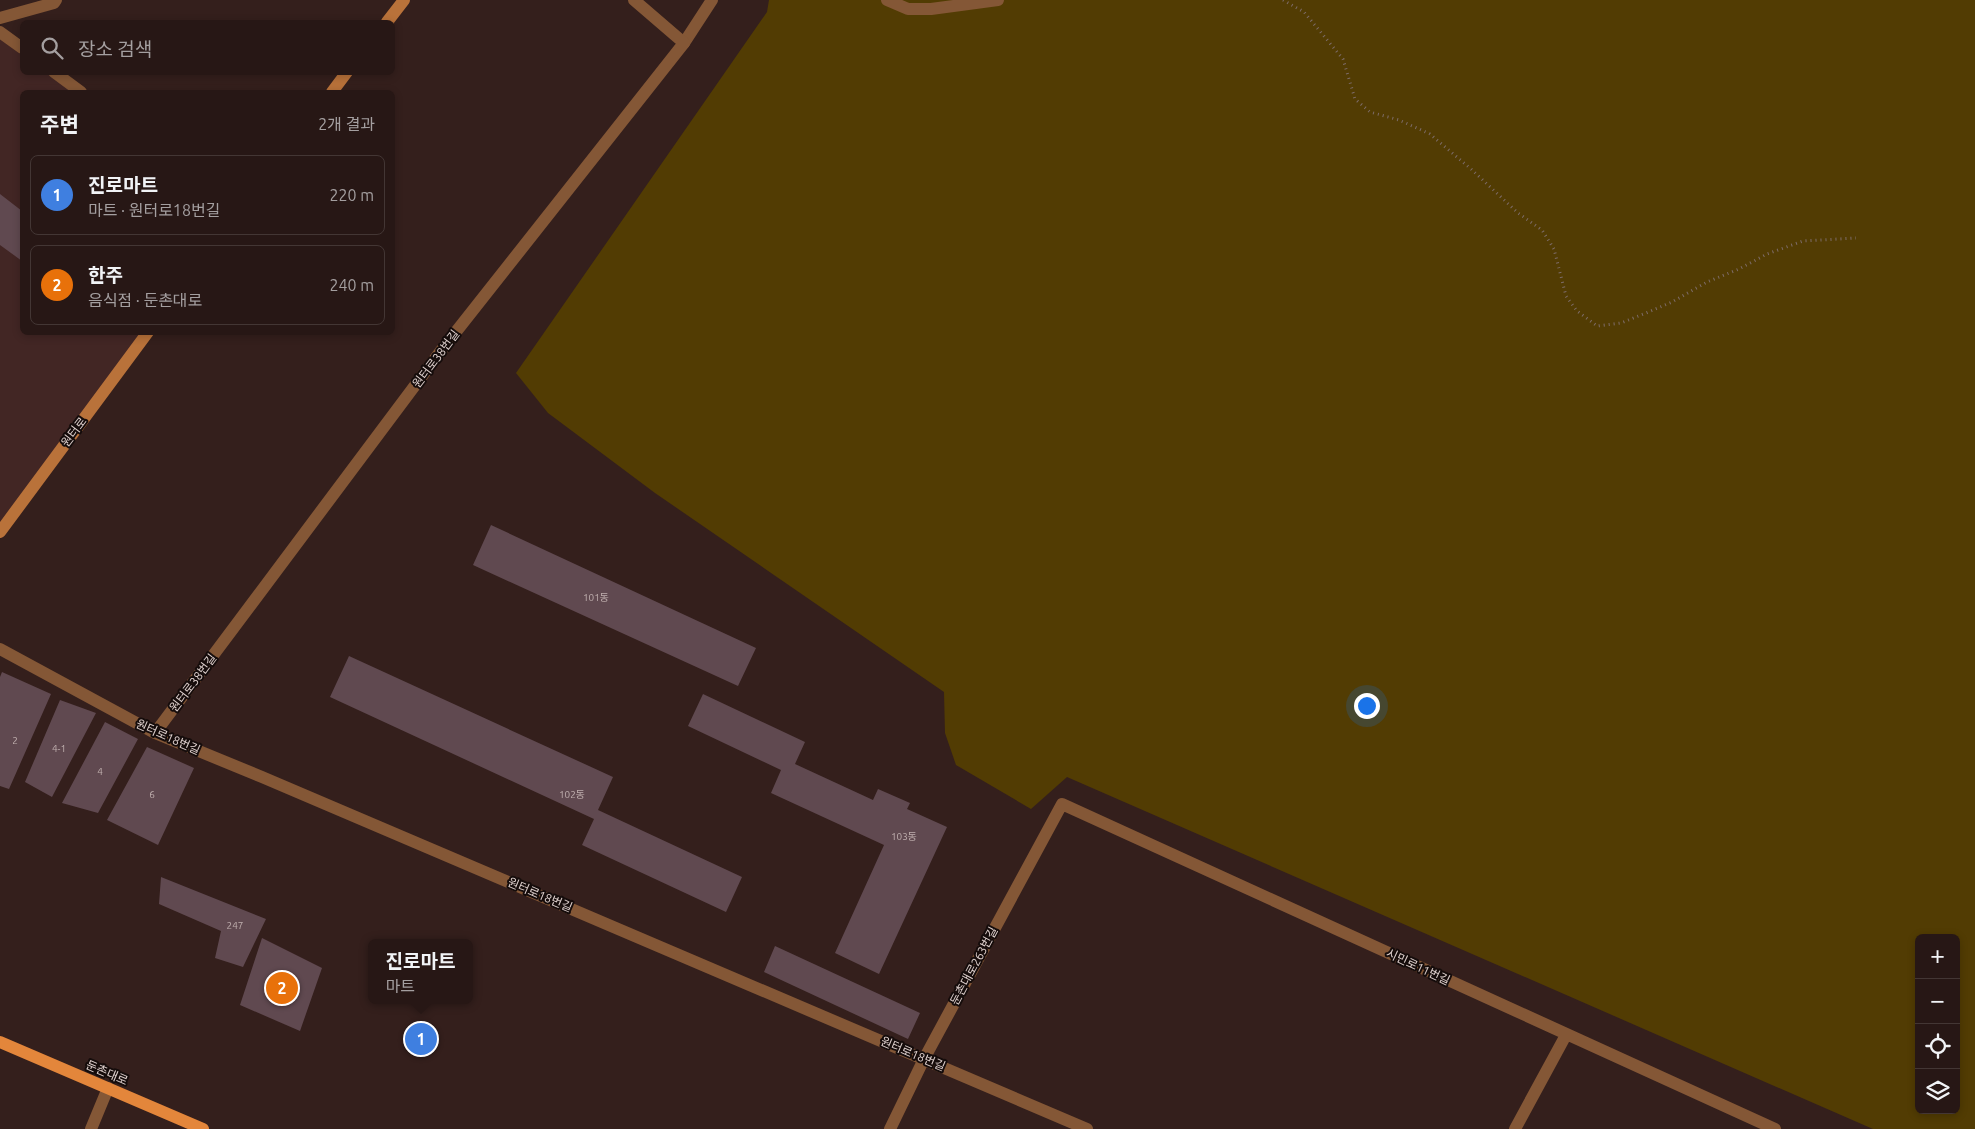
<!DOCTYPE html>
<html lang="ko">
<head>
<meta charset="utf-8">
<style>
	body { margin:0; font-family:Ubuntu,"Noto Sans KR",sans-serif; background:#2f201e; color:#f1f3f6 }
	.controls { position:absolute; right:15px; bottom:15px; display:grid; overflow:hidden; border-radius:8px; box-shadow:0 2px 8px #0003 }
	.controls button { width:45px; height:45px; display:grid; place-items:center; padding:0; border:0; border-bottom:1px solid #433634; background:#271715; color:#f1f3f6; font:25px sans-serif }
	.you { position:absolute; left:1366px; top:705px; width:18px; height:18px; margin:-12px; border:4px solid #fff; border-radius:50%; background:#1a73e8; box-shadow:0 0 0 8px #1a73e833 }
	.badge { display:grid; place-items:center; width:32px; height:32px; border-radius:50%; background:#7cbef9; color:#fff; font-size:16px; font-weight:700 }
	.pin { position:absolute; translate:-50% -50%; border:2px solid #fff; box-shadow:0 1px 5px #0006 }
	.popup { position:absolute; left:368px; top:939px; width:105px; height:65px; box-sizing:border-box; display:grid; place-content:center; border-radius:8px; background:#271715; filter:drop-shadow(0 1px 4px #0005); font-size:16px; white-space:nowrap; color:#a49fa0 }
	.popup b { font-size:19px; color:#f1f3f6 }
	.popup::after { content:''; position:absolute; left:50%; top:100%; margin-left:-10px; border:10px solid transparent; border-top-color:#271715 }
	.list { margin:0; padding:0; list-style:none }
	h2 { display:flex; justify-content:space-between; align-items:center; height:65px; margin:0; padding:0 20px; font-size:21px }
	h2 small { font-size:16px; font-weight:400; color:#a49fa0 }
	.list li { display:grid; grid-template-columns:32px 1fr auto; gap:15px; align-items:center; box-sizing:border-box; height:80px; margin:0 10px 10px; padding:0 10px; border:1px solid #433634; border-radius:8px }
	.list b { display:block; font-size:19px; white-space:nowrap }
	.list p { margin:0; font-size:16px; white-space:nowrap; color:#a49fa0 }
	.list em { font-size:16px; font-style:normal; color:#a49fa0 }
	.icon { flex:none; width:28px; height:28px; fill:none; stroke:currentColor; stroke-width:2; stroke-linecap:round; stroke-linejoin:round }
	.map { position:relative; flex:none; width:1975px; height:1129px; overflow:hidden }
	.search { position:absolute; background:#271715; box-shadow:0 2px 8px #0003; left:20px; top:20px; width:375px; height:55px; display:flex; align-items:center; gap:12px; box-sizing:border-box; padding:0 18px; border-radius:8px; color:#a49fa0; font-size:19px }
	.panel { position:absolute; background:#271715; box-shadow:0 2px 8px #0003; left:20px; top:90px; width:375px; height:245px; border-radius:8px }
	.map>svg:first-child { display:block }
	.built { fill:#422624 }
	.green { fill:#523c03; fill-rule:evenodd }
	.building { fill:#604950 }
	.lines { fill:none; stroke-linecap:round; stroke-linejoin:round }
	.path { stroke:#7e6c69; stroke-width:3; stroke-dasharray:1 4; stroke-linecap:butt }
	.lane { stroke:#845736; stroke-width:12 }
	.street { stroke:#845736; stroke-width:12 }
	.secondary { stroke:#b9723a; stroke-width:12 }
	.primary { stroke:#e3863b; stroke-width:12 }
	.labels { text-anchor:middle; stroke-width:4; stroke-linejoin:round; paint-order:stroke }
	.number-label { font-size:10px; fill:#c0b0af }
	.street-label { font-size:12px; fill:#e0d2cf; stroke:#150c0b }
</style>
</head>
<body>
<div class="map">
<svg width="1975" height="1129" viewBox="0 0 1975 1129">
	<rect width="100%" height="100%" fill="#341f1c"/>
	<path class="built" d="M0 39 22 55V72L46 73 74 92H22V332L148 333 0 532Z"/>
	<path class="green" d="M769 0H1975V1129H1873L1067 777 1031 809 956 765 945 733 944 692 655 493 548 413 516 373 767 12ZM1919 938H1956V1110H1919Z"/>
	<path class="building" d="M0 194 22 211V261L0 245Z
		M491 525 756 648 738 686 473 565Z
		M349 656 613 777 598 810 742 877 726 912 582 845 594 819 330 697Z
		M2 672 51 694 9 789 0 786V677Z
		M703 694 805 742 795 764 873 800 878 789 910 803 907 809 947 827 879 974 835 953 884 845 771 793 781 770 688 726Z
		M60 700 96 713 52 797 25 782Z
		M105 722 138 739 98 813 62 803Z
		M147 747 194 768 158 845 107 820Z
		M161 877 266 919 243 967 215 958 221 931 159 904Z
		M262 938 322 968 300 1031 240 1005Z
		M775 946 920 1013 908 1039 764 972Z"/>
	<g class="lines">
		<path class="path" d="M1283 0 1304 12 1343 59 1355 99 1370 112 1399 120 1430 134 1471 169 1518 213 1542 230 1554 249 1566 296 1577 311 1597 326 1621 323 1646 313 1672 302 1707 282 1739 269 1767 254 1803 241 1856 238"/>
		<path class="lane" d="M887 0 908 9H931L998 0
			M684 43 712 0"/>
		<path class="street" d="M0 18 54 3 56 0
			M0 32 22 48
			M54 72 81 92
			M0 649 155 733 262 777 1087 1129
			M155 733 440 352 684 43 634 0
			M91 1129 108 1088
			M890 1129 924 1059 1062 804 1775 1129
			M1515 1129 1566 1035"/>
		<path class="secondary" d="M387 22 404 0
			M332 92 347 72
			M0 532 148 332"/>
		<path class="primary" d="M0 1042 203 1129"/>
	</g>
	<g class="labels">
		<g class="number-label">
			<text x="596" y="601">101동</text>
			<text x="15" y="744">2</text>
			<text x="59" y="752">4-1</text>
			<text x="100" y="775">4</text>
			<text x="152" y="798">6</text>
			<text x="572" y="798">102동</text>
			<text x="904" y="840">103동</text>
			<text x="235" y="929">247</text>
		</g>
		<g class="street-label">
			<text transform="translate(436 359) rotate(-53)" y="4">원터로38번길</text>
			<text transform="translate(74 432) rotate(-53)" y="4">원터로</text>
			<text transform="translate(193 683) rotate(-53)" y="4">원터로38번길</text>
			<text transform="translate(168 737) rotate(24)" y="4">원터로18번길</text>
			<text transform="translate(540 895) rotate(23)" y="4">원터로18번길</text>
			<text transform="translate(974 966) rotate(-62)" y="4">둔촌대로263번길</text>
			<text transform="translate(1418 967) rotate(25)" y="4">시민로11번길</text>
			<text transform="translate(913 1054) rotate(23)" y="4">원터로18번길</text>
			<text transform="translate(107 1073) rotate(23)" y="4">둔촌대로</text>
		</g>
	</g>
</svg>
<div class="controls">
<button>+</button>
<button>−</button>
<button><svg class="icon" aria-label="locate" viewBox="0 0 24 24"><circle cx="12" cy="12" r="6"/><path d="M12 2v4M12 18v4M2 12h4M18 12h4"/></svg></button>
<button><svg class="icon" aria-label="layers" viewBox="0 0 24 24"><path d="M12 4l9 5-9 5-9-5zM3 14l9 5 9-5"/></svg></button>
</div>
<div class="you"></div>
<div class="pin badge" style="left:421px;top:1039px;background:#3f7fe0">1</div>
<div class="popup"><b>진로마트</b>마트</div>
<div class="pin badge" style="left:282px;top:988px;background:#e8710a">2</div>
<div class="search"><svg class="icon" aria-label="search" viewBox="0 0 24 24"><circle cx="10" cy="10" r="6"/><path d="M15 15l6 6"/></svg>장소 검색</div>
<section class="panel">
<h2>주변<small>2개 결과</small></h2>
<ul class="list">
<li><span class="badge" style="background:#3f7fe0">1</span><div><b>진로마트</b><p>마트 · 원터로18번길</p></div><em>220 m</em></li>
<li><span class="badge" style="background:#e8710a">2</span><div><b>한주</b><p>음식점 · 둔촌대로</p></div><em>240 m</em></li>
</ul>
</section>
</div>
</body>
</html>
